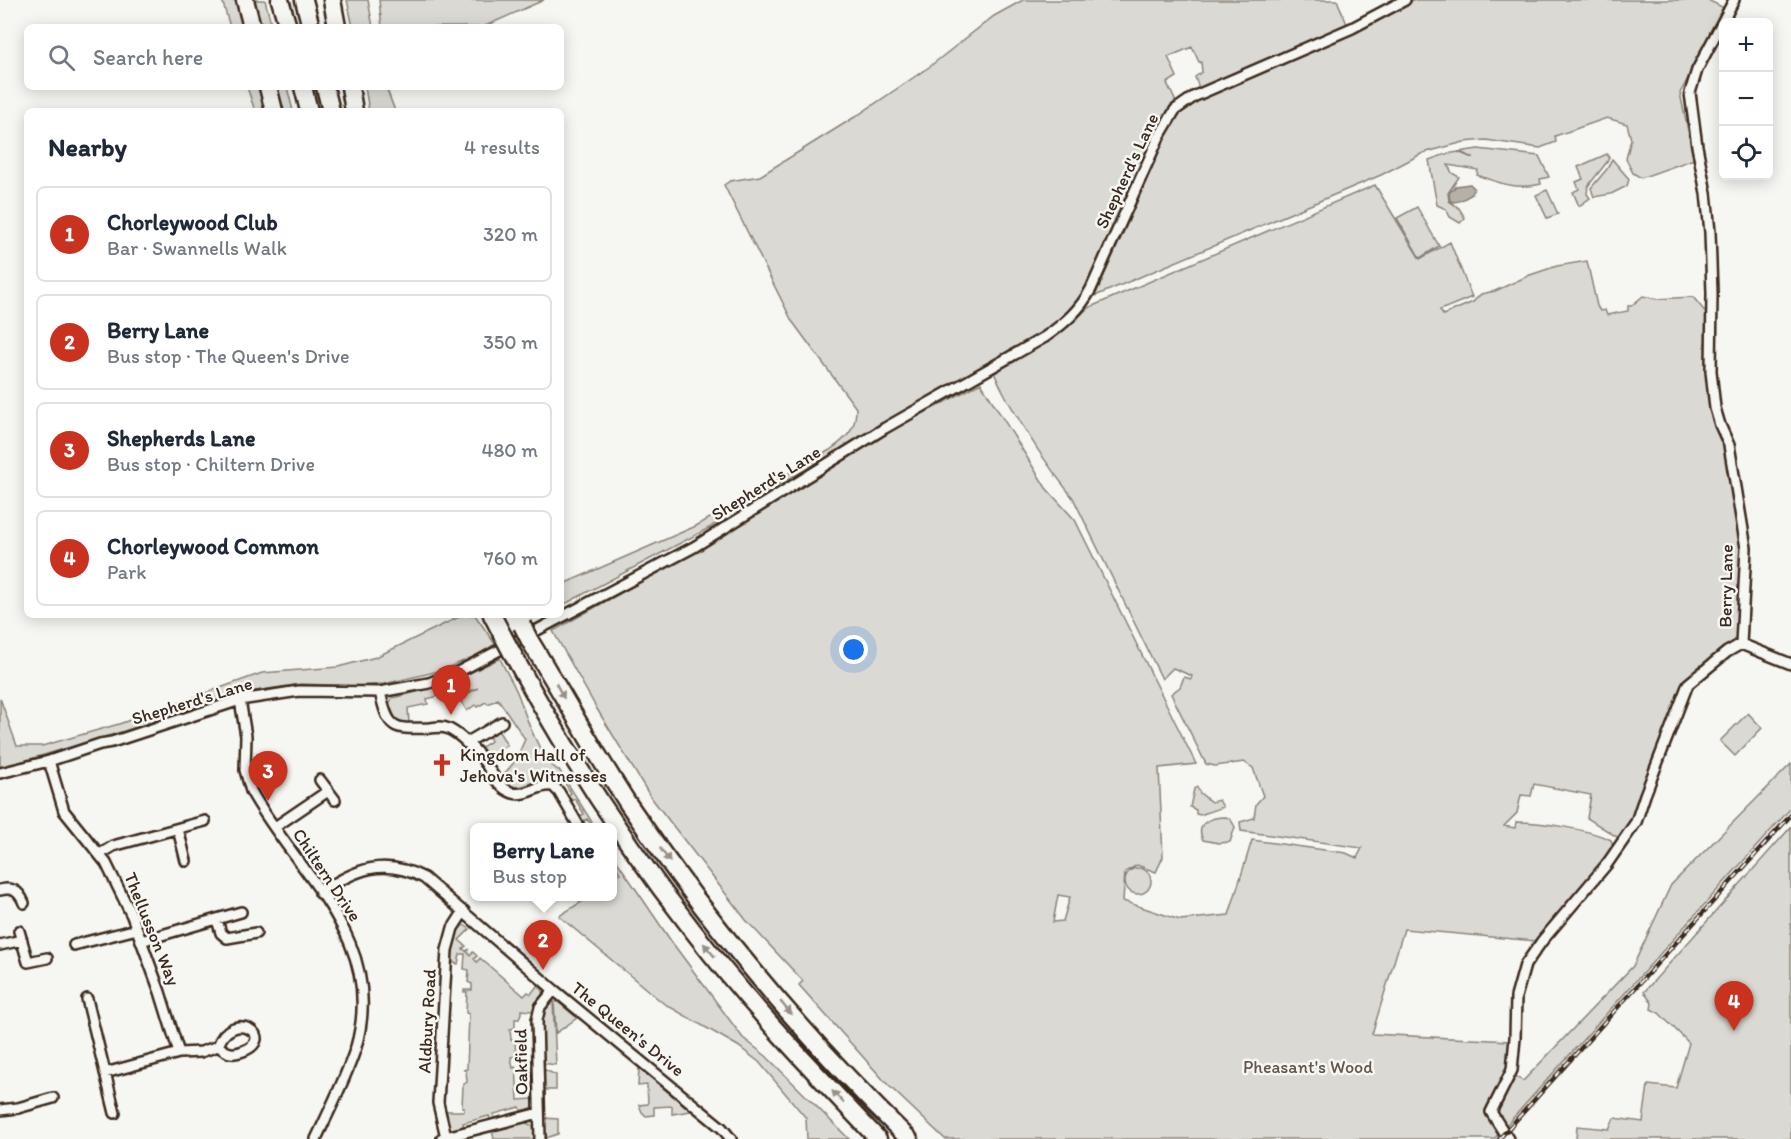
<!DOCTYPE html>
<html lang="en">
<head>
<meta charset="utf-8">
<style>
	body { margin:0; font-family:Itim,sans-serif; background:#f6f6f7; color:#1f2937 }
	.controls { position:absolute; right:18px; top:18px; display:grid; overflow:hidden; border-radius:9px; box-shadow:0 3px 15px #0003 }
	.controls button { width:54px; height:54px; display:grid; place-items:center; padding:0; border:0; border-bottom:2px solid #e0e1e3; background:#fff; color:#1f2937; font:30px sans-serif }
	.you { position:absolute; left:854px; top:650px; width:21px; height:21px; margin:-15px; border:4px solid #fff; border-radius:50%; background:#1a73e8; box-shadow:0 0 0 9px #1a73e833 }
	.badge { display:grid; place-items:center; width:39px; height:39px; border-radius:50%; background:#c8321e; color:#fff; font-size:20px; font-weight:700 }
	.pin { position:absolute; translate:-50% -50px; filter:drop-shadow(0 2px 3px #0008) }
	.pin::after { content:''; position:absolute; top:32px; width:21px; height:18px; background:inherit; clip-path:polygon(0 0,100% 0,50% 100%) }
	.popup { position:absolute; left:470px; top:823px; width:147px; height:78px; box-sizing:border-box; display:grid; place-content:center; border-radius:9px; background:#fff; filter:drop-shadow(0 2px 4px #0005); font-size:20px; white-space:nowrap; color:#747a83 }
	.popup b { font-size:22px; color:#1f2937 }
	.popup::after { content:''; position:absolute; left:50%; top:100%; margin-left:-12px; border:12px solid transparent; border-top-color:#fff }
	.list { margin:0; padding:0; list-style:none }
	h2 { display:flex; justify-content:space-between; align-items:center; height:78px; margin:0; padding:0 24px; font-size:26px }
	h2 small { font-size:20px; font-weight:400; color:#747a83 }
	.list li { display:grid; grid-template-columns:39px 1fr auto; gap:18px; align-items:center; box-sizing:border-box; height:96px; margin:0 12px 12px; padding:0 12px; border:2px solid #e0e1e3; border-radius:9px }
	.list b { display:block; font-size:22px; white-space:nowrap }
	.list p { margin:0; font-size:20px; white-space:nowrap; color:#747a83 }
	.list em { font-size:20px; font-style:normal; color:#747a83 }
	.icon { flex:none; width:33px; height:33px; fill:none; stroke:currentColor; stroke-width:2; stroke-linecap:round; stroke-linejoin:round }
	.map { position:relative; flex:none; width:1791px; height:1139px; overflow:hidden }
	.search { position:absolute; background:#fff; box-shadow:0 3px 15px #0003; left:24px; top:24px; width:540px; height:66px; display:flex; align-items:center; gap:15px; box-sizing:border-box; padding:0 21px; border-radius:9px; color:#747a83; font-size:22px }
	.panel { position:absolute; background:#fff; box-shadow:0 3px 15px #0003; left:24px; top:108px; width:540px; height:510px; border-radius:9px }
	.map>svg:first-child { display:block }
	.green { fill:#dad9d3; stroke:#8a8278; stroke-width:1.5; fill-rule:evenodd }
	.water { fill:#b6b0a9; stroke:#857a71; stroke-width:1.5 }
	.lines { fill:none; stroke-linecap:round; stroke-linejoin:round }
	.stream { stroke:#857a71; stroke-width:2 }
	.minor-casing { stroke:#3b2a1e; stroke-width:14 }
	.motorway-casing { stroke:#3b2a1e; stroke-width:21 }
	.minor { stroke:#f6f6f2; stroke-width:9 }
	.motorway { stroke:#f6f6f2; stroke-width:16 }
	.rail-casing { stroke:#3b2a1e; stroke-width:4.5 }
	.rail { stroke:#f6f6f2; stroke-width:2; stroke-dasharray:7; stroke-linecap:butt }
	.motorway-bridge-casing { stroke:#3b2a1e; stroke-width:21; stroke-linecap:butt }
	.motorway-bridge { stroke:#f6f6f2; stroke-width:16 }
	.oneway { fill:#989088 }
	.labels { text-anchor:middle; stroke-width:5; stroke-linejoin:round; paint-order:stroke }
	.street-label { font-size:18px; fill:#3b2a1e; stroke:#f6f6f2 }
	.poi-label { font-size:18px; fill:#3b2a1e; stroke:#f6f6f2; text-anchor:start }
	.park-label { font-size:18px; fill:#63564b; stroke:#f6f6f2 }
</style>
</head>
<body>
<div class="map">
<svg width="1791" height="1139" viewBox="0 0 1791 1139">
	<rect width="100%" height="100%" fill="#f6f6f2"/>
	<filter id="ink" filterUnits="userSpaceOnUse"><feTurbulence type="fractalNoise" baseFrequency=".0167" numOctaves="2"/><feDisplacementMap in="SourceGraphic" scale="12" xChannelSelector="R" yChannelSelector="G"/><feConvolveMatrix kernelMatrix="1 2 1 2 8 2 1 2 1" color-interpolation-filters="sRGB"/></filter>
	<g filter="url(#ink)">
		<path class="green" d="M222 0H239L246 27H230Z
			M252 0H265L272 27H259Z
			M347 0H368L373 27H353Z
			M379 0H544L483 27H382Z
			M1023 0H1337L1347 24 1199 88 1195 77 1202 72 1201 62H1199L1192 47 1168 57 1177 77 1167 83 1175 100 1092 280 1079 303 1062 320 990 364 741 506 709 528 561 606V585L696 526 830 450C847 438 856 430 856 408L792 321 724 185 730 181 760 176 858 115 929 67 994 16Z
			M1413 0H1708L1726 9 1680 93 1694 159 1641 178 1633 173 1626 159 1631 139 1627 124 1607 118 1555 136 1556 142 1540 148 1486 140 1464 142 1423 153 1381 175 1095 296 1171 125 1179 114 1192 102 1324 42 1376 22Z
			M247 87H261L267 111H255Z
			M274 87H287L293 111H279Z
			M365 87H386L395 111H369Z
			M1478 149 1539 156 1549 177 1540 179 1541 184C1517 190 1499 183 1477 175L1478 170 1448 165 1452 173 1459 177 1448 193 1449 201 1459 208 1465 218 1460 223 1450 217 1446 209 1437 205 1429 160 1446 154Z
			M1607 154 1609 158 1607 162 1588 186 1587 194 1590 198 1579 206 1573 192 1579 189 1576 182 1583 179 1578 167Z
			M1612 159 1629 179 1627 186 1611 194 1594 197 1591 188 1607 169Z
			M1375 185 1420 259 1450 242 1472 297 1440 310 1443 315 1473 302 1481 294 1495 291 1530 275 1557 266 1587 261 1597 306 1600 311 1605 310 1607 315 1628 311V306H1631L1643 296 1656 299 1693 297 1707 314V382L1717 427 1725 444 1743 548 1736 642C1718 654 1700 665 1686 682 1674 699 1672 719 1665 738 1654 772 1642 811 1620 839L1587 818 1591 795 1534 784 1531 796 1521 795 1517 813 1504 826 1515 828 1516 822C1540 822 1589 829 1611 840L1614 848 1601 866 1536 941 1404 929 1372 1034 1511 1041 1519 1050 1516 1077 1523 1081 1633 966 1671 885 1791 764V808L1494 1139H945L888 1085 799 985 803 981 746 920 650 796 597 709 553 631 681 559 886 433 981 383 1046 488 1075 520 1196 764 1159 768 1163 857 1156 872 1137 865 1125 872 1123 901 1180 920 1229 915 1252 840 1346 853 1357 858 1362 848 1241 831 1240 822 1254 818 1256 804 1263 796 1253 768 1244 762 1215 766 1206 764 1171 694 1180 687 1184 677 1191 679 1192 676 1173 668 1162 679 1073 498C1043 460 1015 417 994 373L1072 323 1088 308ZM1058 895 1070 897 1063 921 1053 922Z
			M1547 190 1558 214 1547 218 1536 195Z
			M1417 207 1439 246 1420 258 1397 218Z
			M463 615H475L495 644 476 656 439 671 384 684 356 686 301 684 236 694 121 732 0 768V698L17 746H42L119 724 262 673 338 667 376 657Z
			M500 658C505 671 514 683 519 697 525 715 542 764 560 771L595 827H593L587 819 582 822 579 817 584 814 575 799 570 801 567 796 571 793 562 778C555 782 551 778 543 779 525 783 518 795 500 779L516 760 525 739 498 699 488 704 486 702 477 707 475 705 467 711 459 698 478 688 455 697 453 692 427 699 428 704 408 708 409 723C395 723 384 711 392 698 435 689 462 678 500 658Z
			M1748 713 1762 728 1735 756 1720 741Z
			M498 730 507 745 498 751 500 754 490 760 482 747 491 741 489 736Z
			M1197 787 1200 793 1211 802 1219 800 1223 807 1200 815 1196 814V810L1190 807 1194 789Z
			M1226 817 1231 820 1235 827 1230 842 1219 843 1203 840C1194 823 1211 817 1226 817Z
			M1791 827V1139H1576L1577 1126 1609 1129 1614 1118 1643 1122 1648 1085 1676 1088 1689 1043 1659 1013 1651 1009 1652 1003 1644 992Z
			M612 854 671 941 743 1038 766 1056 849 1139H807L806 1118 759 1062 738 1046 663 1003 559 916 589 897 612 896V882L616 879 614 877 620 873 612 860Z
			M1125 881a13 13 0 1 1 26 0a13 13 0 1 1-26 0Z
			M464 925 470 929 459 940 466 946 463 949 466 951 469 949 467 952 470 955 473 952 477 956 474 959 477 962 480 958 524 996 528 992 531 994 537 986 543 990 542 995 532 1011 522 1010 519 1019H515V1028L510 1029 511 1040H515L516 1056 511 1057 513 1068 516 1067 518 1100 533 1099V1107L522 1113 520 1107 494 1114V1121L490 1120 489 1116 463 1123 464 1130 457 1131 450 1129 446 1111H464V1107H462L463 1085 467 1082 466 1070H463L467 1069 469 1014 466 1013 467 992H464V990H472V984L468 982 469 970 464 969 465 954H460L458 964 452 962C453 949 452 933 464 925Z
			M553 1001 556 1065 542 1063C541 1042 534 1015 553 1001Z
			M554 1002H558L577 1018 556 1033Z
			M639 1068 691 1111 672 1114V1106L654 1107V1115L646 1116 642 1112 639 1105 648 1104 647 1085 638 1086Z
			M543 1069 556 1075V1090H543Z
			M544 1118 558 1119V1134L546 1138Z
			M524 1122 533 1126 535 1139H494L492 1131Z"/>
		<path class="water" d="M1470 184 1474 188 1472 194C1465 198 1458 204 1450 201L1449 193 1456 186Z"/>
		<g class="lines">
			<path class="stream" d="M1459 152 1473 158"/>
			<g class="minor-casing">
				<path id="minor" d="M1741 644 1791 664
					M380 692C389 731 393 729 430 728 437 727 443 726 449 729 459 734 472 747 480 756 491 768 495 787 513 793 527 797 539 783 553 786L559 792 580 828
					M240 700 246 736 245 770 251 791C298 876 387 938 356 1047 346 1078 330 1109 316 1139
					M466 743 502 722
					M49 761 64 811 106 863 132 916 160 992 179 1053
					M0 773 49 761 100 744 112 742 240 700 299 691 380 692 429 683 458 672 694 547 885 428 1045 337C1065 323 1080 310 1091 289L1159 137 1175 110 1195 96 1352 28 1405 0
					M320 780 335 800
					M275 827 328 791
					M178 829 186 861
					M100 854 113 846 205 821
					M0 890C13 887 19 891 24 903
					M320 893C355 869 384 857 424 878L554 990 722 1128 731 1139
					M217 920 221 933 227 938 256 933
					M19 931 28 962 47 958
					M141 941 241 912
					M0 945 22 940
					M74 945 137 929
					M87 999 115 1113
					M105 1073 179 1053 201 1052 218 1046C226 1052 230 1055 240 1052 281 1039 232 1006 218 1046
					M0 1110 18 1108 53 1098
					M446 1137 438 1103 447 950 453 928 464 911
					M442 1138 539 1113
					M540 1139 537 1020 540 1007 554 990
					M1508 1139 1491 1112 1512 1070 1515 1038 1516 997 1525 965 1542 941 1607 864 1636 822 1645 795 1688 684 1727 652 1741 644 1746 548 1729 445 1720 425 1715 408 1711 371 1712 293 1710 232 1706 193 1697 146 1690 93 1697 70 1734 0"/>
			</g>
			<g class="motorway-casing">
				<path id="motorway" d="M245 0 252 27
					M280 0 288 27
					M304 0 311 27
					M332 0 337 27
					M268 87 274 111
					M303 87 309 111
					M325 87 331 111
					M350 87 354 111
					M492 615 503 636
					M530 641C563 695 594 751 629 805 710 925 805 1038 909 1139
					M511 651C564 750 625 844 694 932 750 1005 814 1072 878 1139"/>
			</g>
			<use href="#minor" class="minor"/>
			<use href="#motorway" class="motorway"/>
			<g class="rail-casing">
				<path id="rail" d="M1499 1139 1791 815"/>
			</g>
			<use href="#rail" class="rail"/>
			<g class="motorway-bridge-casing">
				<path id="motorway-bridge" d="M522 625 530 641
					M503 636 511 651"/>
			</g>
			<use href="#motorway-bridge" class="motorway-bridge"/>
		</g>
		<defs><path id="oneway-solid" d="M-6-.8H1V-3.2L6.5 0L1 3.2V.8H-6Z" transform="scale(1.5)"/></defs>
		<g class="oneway">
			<use href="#oneway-solid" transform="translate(560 691) rotate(61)"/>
			<use href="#oneway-solid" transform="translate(665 855) rotate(54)"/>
			<use href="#oneway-solid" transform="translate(709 950) rotate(-130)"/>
			<use href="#oneway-solid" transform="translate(786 1008) rotate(50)"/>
			<use href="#oneway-solid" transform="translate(838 1097) rotate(-134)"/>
		</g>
	</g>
	<defs>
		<g id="church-bare" transform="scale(1.8)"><path d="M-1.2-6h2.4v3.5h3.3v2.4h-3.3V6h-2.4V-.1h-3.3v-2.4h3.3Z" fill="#c8321e" stroke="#f6f6f2" stroke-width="2.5" paint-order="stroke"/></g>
	</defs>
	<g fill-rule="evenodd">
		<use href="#church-bare" x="442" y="765"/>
	</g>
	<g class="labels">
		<g class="street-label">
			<text transform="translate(1127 171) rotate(-65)" y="6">Shepherd's Lane</text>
			<text transform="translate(766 483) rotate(-32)" y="6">Shepherd's Lane</text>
			<text transform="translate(1726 586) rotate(-89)" y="6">Berry Lane</text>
			<text transform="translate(192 701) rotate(-17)" y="6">Shepherd's Lane</text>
			<text transform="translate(327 875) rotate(56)" y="6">Chiltern Drive</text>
			<text transform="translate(152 929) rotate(68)" y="6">Thellusson Way</text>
			<text transform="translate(427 1021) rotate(-87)" y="6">Aldbury Road</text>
			<text transform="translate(628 1029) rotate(39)" y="6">The Queen's Drive</text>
			<text transform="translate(521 1062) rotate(-91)" y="6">Oakfield</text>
		</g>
		<g class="poi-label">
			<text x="460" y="761">Kingdom Hall of<tspan x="460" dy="21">Jehova's Witnesses</tspan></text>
		</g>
		<g class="park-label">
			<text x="1308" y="1073">Pheasant's Wood</text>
		</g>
	</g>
</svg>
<div class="controls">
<button>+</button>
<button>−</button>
<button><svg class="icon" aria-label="locate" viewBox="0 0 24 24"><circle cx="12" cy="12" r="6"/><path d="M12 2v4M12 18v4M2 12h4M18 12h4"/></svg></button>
</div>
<div class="you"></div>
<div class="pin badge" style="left:451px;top:715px">1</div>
<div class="pin badge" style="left:543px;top:970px">2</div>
<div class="popup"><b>Berry Lane</b>Bus stop</div>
<div class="pin badge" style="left:268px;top:801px">3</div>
<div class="pin badge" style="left:1734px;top:1031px">4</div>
<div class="search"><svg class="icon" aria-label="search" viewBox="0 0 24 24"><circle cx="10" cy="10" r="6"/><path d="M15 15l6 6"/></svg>Search here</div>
<section class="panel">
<h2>Nearby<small>4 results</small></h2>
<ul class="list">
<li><span class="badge">1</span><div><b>Chorleywood Club</b><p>Bar · Swannells Walk</p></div><em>320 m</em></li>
<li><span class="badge">2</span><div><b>Berry Lane</b><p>Bus stop · The Queen's Drive</p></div><em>350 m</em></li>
<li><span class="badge">3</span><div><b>Shepherds Lane</b><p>Bus stop · Chiltern Drive</p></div><em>480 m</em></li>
<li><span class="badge">4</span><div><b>Chorleywood Common</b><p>Park</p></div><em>760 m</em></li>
</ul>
</section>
</div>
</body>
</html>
